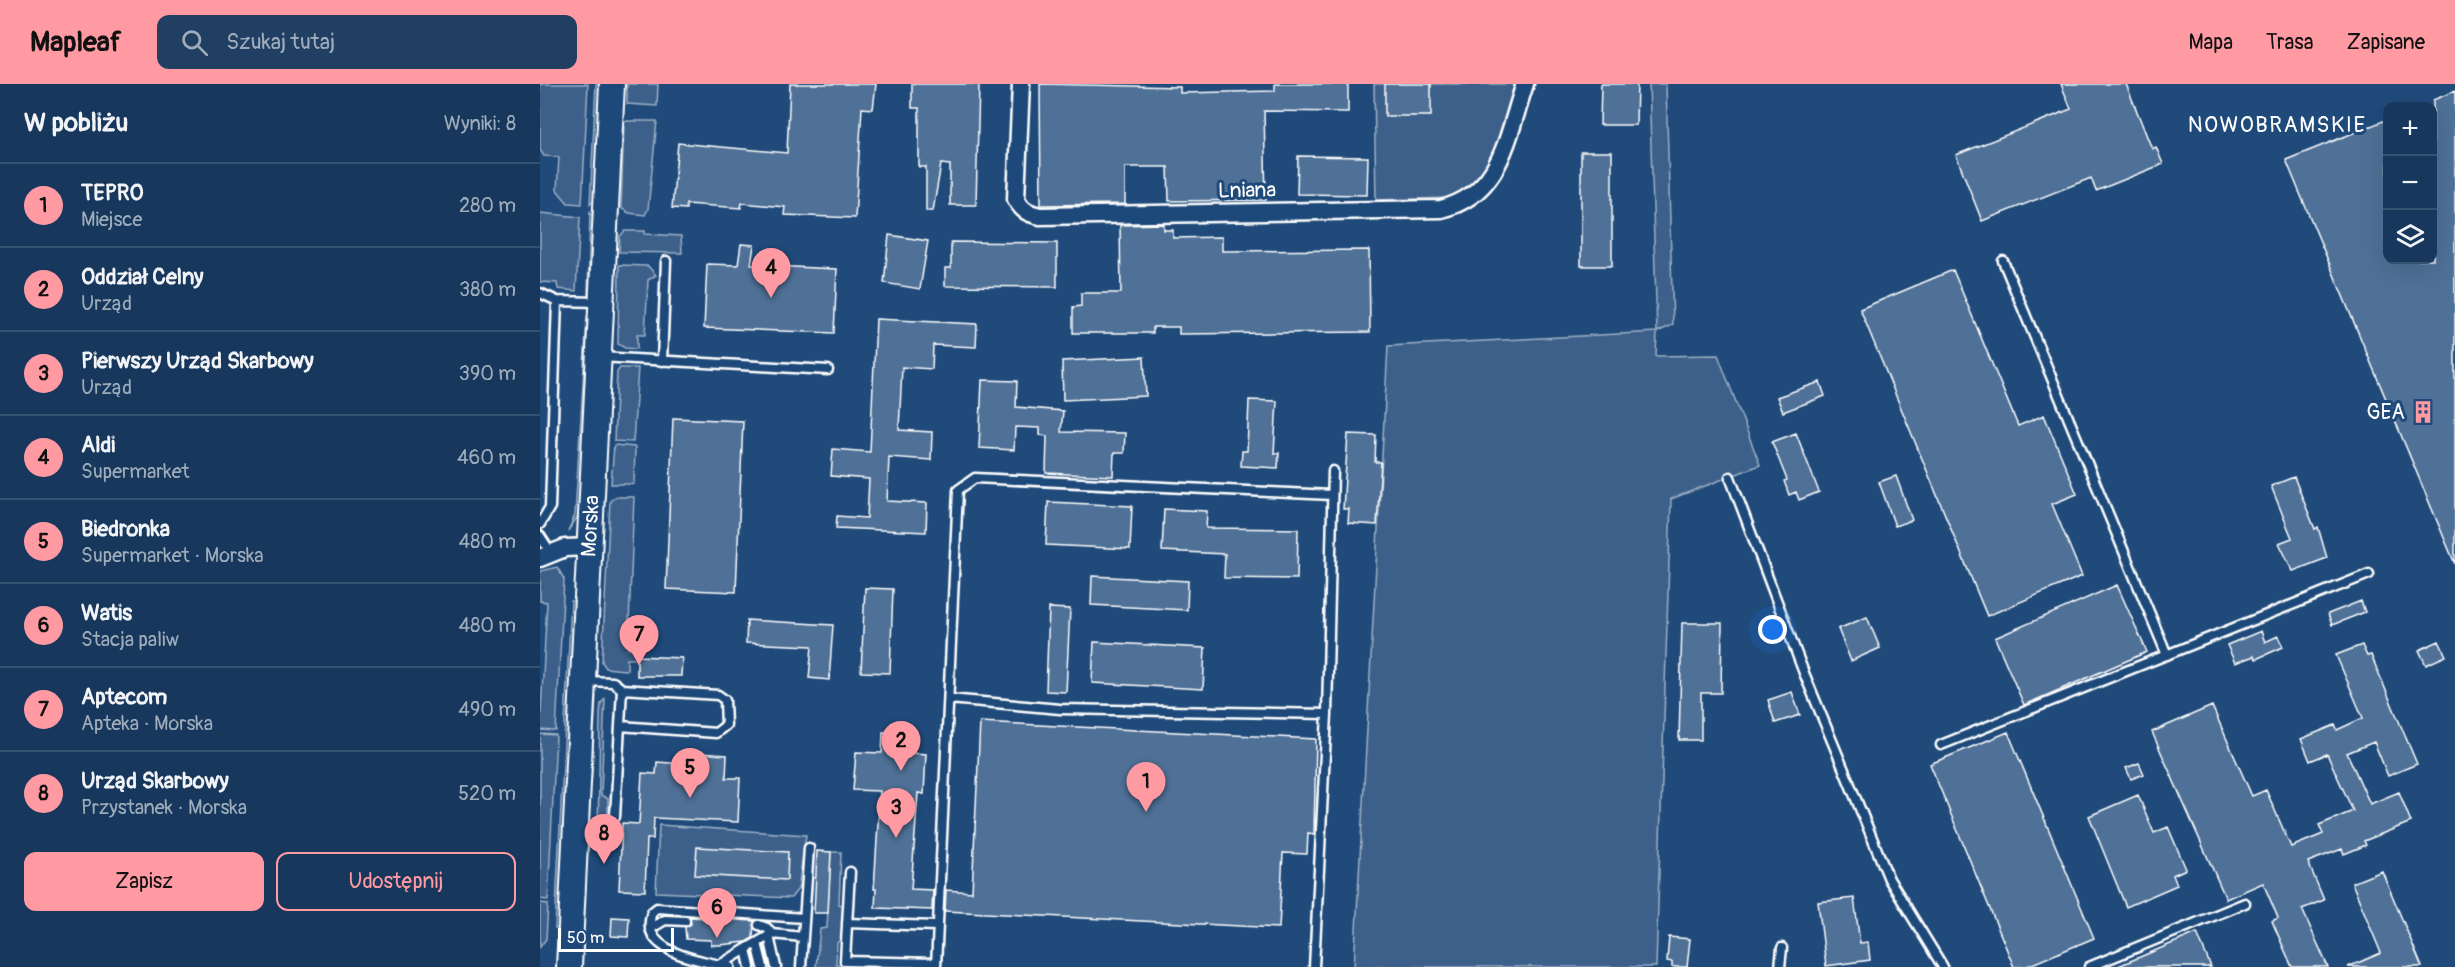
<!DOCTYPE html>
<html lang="pl">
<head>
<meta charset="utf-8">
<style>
	body { margin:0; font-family:Pangolin,sans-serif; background:#203f62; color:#f1f3f6 }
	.controls { position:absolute; right:18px; top:18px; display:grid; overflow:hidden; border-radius:12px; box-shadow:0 6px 24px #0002 }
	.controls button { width:54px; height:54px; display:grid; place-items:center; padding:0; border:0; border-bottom:2px solid #365272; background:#17385c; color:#f1f3f6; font:30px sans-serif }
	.scale { position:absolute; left:18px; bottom:15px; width:116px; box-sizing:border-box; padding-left:6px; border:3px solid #fff; border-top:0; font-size:16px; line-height:21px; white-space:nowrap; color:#fff; -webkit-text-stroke:4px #1f4a7a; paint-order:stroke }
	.you { position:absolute; left:1233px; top:546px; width:21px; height:21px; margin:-15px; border:4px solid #fff; border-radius:50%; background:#1a73e8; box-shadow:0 0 0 9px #1a73e833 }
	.badge { display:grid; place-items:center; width:39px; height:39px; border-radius:50%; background:#ff9aa2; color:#111; font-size:20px; font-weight:700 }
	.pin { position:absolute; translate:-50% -50px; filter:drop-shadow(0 2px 3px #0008) }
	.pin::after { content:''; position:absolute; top:32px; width:21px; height:18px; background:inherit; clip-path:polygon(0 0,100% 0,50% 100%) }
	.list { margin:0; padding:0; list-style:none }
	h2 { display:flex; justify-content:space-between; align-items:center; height:78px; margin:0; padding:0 24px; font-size:26px }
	h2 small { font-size:20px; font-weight:400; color:#9eacbb }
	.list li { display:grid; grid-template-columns:39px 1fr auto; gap:18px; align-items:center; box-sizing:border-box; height:84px; padding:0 24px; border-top:2px solid #365272 }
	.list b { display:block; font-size:22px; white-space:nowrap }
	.list p { margin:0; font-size:20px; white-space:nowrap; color:#9eacbb }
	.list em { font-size:20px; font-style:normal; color:#9eacbb }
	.actions { display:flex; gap:12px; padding:18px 24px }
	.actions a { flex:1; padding:14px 0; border:2px solid #ff9aa2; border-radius:12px; text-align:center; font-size:21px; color:#ff9aa2 }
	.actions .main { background:#ff9aa2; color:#111 }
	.icon { flex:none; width:33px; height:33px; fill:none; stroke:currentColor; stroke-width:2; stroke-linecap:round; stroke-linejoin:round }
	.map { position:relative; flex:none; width:1915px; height:883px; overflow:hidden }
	header { display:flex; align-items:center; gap:36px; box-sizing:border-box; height:84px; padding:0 30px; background:#ff9aa2; color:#111 }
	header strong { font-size:28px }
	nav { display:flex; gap:33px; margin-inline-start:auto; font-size:21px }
	.search { width:420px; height:54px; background:#203f62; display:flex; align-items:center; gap:15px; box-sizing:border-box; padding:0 21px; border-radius:12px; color:#9eacbb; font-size:22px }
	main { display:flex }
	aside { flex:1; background:#17385c }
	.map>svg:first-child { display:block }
	.green { fill:#3c618b; stroke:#9eb0c5; stroke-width:1.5 }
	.building { fill:#507197; stroke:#fff; stroke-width:1.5 }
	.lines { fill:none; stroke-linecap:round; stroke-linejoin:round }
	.lane-casing { stroke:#fff; stroke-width:13 }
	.street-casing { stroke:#fff; stroke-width:21 }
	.secondary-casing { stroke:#fff; stroke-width:28 }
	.lane { stroke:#1f4a7a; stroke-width:8 }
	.street { stroke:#1f4a7a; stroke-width:16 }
	.secondary { stroke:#1f4a7a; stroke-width:24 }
	.labels { text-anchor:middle; stroke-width:6; stroke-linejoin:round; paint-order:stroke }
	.street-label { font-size:21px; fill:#fff; stroke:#1f4a7a }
	.poi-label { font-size:21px; fill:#fff; stroke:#1f4a7a; text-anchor:end }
	.neighbourhood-label { font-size:22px; letter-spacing:1.5px; fill:#fff; stroke:#1f4a7a }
</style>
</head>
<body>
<header>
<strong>Mapleaf</strong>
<div class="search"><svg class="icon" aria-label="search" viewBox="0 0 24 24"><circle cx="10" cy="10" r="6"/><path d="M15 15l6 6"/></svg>Szukaj tutaj</div>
<nav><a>Mapa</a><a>Trasa</a><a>Zapisane</a></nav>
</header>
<main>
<aside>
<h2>W pobliżu<small>Wyniki: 8</small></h2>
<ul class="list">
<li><span class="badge">1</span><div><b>TEPRO</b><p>Miejsce</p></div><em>280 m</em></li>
<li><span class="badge">2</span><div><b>Oddział Celny</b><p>Urząd</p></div><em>380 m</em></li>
<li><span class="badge">3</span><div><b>Pierwszy Urząd Skarbowy</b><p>Urząd</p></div><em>390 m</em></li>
<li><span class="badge">4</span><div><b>Aldi</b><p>Supermarket</p></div><em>460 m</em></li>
<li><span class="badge">5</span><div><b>Biedronka</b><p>Supermarket · Morska</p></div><em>480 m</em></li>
<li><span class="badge">6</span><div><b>Watis</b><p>Stacja paliw</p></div><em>480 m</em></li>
<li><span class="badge">7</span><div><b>Aptecom</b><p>Apteka · Morska</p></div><em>490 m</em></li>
<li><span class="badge">8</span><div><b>Urząd Skarbowy</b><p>Przystanek · Morska</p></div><em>520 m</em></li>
</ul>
<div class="actions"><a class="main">Zapisz</a><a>Udostępnij</a></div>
</aside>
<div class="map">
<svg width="1915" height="883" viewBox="0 0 1915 883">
	<rect width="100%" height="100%" fill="#1f4a7a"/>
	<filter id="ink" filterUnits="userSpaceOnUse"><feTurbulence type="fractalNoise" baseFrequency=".0167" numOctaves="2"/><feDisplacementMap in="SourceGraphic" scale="12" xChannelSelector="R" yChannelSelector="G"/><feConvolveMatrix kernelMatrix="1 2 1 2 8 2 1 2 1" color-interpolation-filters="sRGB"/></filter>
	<g filter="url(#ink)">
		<path class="green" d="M0 0H48L42 120 28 119 17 106 19 73 4 72 0 66Z
			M56 0H61L56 115 50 120Z
			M87 0H118L117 22 87 20Z
			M834 0H975L948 86 935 103 909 114 836 116Z
			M1109 0H1126L1133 241 1117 248 1116 272 1178 271 1220 381 1131 415 1116 883H814L848 262 1117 248Z
			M84 37H117L108 125 105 131 89 129 81 124Z
			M50 128 54 135 51 204 48 209Z
			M0 129 40 133 36 207 18 205 17 199 0 198Z
			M85 147H105V150L141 152 142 169 79 168 80 152Z
			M79 181 108 182 116 191 108 196 105 251H97V265L85 264 78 260Z
			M47 233 50 236 40 429 28 447 35 431Z
			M80 284H98L93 358 74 357 77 288Z
			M74 361 95 363 94 400H71Z
			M75 413H94L88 565H95V575H87V586H84L66 584 62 578 70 417Z
			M17 483 24 495 16 647 0 646 7 518 0 517V487Z
			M31 517H36L20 846 15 844Z
			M56 611 51 703H49L53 616Z
			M65 615 61 711 68 715V745L58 753 60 631 61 619Z
			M0 650 16 651 8 816 0 815Z
			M119 741 266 751 258 805 251 814 116 808Z
			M291 768H301L299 820 311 826 310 846 297 859 296 880 321 883H276L280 845 287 844Z
			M0 819 8 820 6 855 0 863Z"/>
		<path class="building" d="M250 0H336L333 25 322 24 315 134 244 131 245 123 202 119 201 124 146 120V125L132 124 138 59 247 69Z
			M372 0H439L436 121H410V81L401 80 393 127H386V83H379V24H372Z
			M500 0 640 3V9L735 7V0H808V28L724 27 726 116 629 117 628 83H585V120L501 121Z
			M845 0H891V32H845Z
			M1061 0H1097L1096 41H1060Z
			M1521 0H1586L1612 65 1616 63 1623 80 1556 107 1551 94 1442 137 1416 71 1531 25Z
			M1915 7V480L1746 76 1848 35V176H1893V16Z
			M1041 68H1072V182H1041Z
			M758 72 828 73 827 111 757 110Z
			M624 140V146H633V154L682 153V167L829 166 830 248 639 250V243H613V249H533V223L541 222V209H581L580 141Z
			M349 151 388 157 380 205 344 199Z
			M411 158 517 159V203L405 202V184H411Z
			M201 160 214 161 211 181 297 185 294 249 164 244 167 180 198 181Z
			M1413 186 1478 342 1504 331 1537 410 1512 420 1542 492 1447 532 1320 225Z
			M336 235 437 240 436 263 393 261 392 285 362 283 359 346 392 348 391 376 349 373 347 417 387 419 386 448 296 444 297 432 327 434 329 395 291 392 293 365 330 368Z
			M604 273 606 312 523 316 522 277Z
			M442 296 477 297 476 323 523 327 521 348 585 349 584 369H574L573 392 506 389 507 352 500 351V344L475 343 474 366 439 364Z
			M1280 298 1285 312 1243 328 1237 313Z
			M709 316 737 317 734 369H739L738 384 701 382 702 367H707Z
			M133 334 203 337 196 508 126 505Z
			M1256 349 1279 408 1259 416 1256 408 1249 411 1244 397 1247 396 1232 358Z
			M808 350 836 351 835 378H841L837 441 808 439 809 425H803Z
			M1356 392 1372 436 1355 442 1339 398Z
			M1754 393 1775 445 1778 443 1787 474 1753 487 1739 459 1752 454 1731 402Z
			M508 418 592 422 590 465 506 461Z
			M624 425 667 427 666 444 758 445 757 495 684 494 685 470 622 467Z
			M552 492 648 497 647 526 551 521Z
			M1577 501 1607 568 1484 621 1455 554Z
			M325 504 353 505 350 589 321 588Z
			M1821 517 1825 528 1792 541 1788 530Z
			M509 524 530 525 526 608 506 607Z
			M1327 533 1340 564 1311 577 1298 545Z
			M207 536 293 541 289 596 269 594 272 562 206 559Z
			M1142 539H1182L1181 609H1161V656H1139Z
			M1721 547 1725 558 1738 552 1743 563 1716 575 1714 572 1695 579 1687 561Z
			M1899 557 1906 572 1886 581 1879 566Z
			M554 558 665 564 663 605 552 599Z
			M1822 561 1827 572 1831 571 1877 680 1848 692 1834 658 1807 669 1830 720 1859 708 1871 738 1824 757 1826 761 1804 770 1802 765 1768 778 1784 816 1762 825 1788 883H1752L1732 837 1738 834 1723 799 1686 815 1612 648 1672 622 1712 712 1726 706 1751 763 1783 750 1779 741 1813 727 1787 670 1770 677 1761 655 1795 641 1797 646 1823 634 1796 571Z
			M97 572 142 574 141 592H97Z
			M1252 608 1260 631 1235 639 1228 616Z
			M440 638 776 655 774 750 768 749 767 770 743 769 739 844 405 827 406 806 432 808Z
			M343 648 374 649 373 669 386 670 384 710 378 709 371 805 393 806 392 826 335 824 336 805H334L340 707 313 706 316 668 342 669Z
			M1468 648 1554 854 1485 883H1474L1390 680Z
			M159 669 187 671 186 694H200L198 738 114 734 113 755H107L105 807 79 806 82 739 99 740 102 689 116 690 117 678 158 681Z
			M1599 679 1604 690 1591 695 1586 684Z
			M1598 711 1614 749 1628 743 1646 785 1633 791 1637 801 1586 823 1549 732Z
			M157 763 248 768 247 796 155 791Z
			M277 767 291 768 288 829H274Z
			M1842 787 1882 883H1808L1841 869 1812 799Z
			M1314 814 1320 859 1328 858 1330 876 1286 882 1278 818Z
			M72 833 89 834 88 853 71 852Z
			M150 833 214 837 213 854 206 858 180 861H171V856L146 855 145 843 151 840Z
			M1657 849 1671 883H1576Z
			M1129 853 1150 855 1147 883H1132V878L1127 877Z"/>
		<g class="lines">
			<g class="lane-casing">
				<path id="lane" d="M1463 177 1627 571
					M0 209 17 217 58 218
					M60 273 288 286
					M122 277 126 177
					M1190 393 1264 589 1349 795 1403 883
					M0 440 10 423 17 217
					M0 452 11 469
					M45 597 73 598 82 605 178 611 185 616 186 641 176 649 80 642
					M409 615 520 625 787 630
					M1401 661 1829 490
					M75 733 82 605
					M310 788 305 877 396 879
					M307 839 396 842
					M219 841 227 844 232 850
					M110 845 125 836 145 837
					M229 852 236 883
					M217 859 223 883
					M180 881 206 865
					M190 883C163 877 97 869 112 828L117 824 264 834
					M210 883 206 865 232 850 263 853
					M261 883 269 764
					M396 883 418 406 435 394 792 411
					M774 883 787 630 793 387
					M1240 883 1242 864
					M1549 883 1705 819"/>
			</g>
			<g class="street-casing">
				<path id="street" d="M481 0 476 115C482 126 487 129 500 132L901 125C962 110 967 52 985 0
					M0 474 25 464 49 463"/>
			</g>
			<g class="secondary-casing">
				<path id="secondary" d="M29 883 72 0"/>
			</g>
			<use href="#lane" class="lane"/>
			<use href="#street" class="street"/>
			<use href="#secondary" class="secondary"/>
		</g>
	</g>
	<defs>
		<g id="building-bare" transform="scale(1.8)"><path d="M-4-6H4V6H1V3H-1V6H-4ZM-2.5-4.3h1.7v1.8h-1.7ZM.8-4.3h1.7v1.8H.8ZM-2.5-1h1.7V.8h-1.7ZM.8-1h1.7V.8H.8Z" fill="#ff9aa2" stroke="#1f4a7a" stroke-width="2.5" paint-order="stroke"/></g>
	</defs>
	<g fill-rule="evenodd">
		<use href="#building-bare" x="1883" y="328"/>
	</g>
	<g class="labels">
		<g class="street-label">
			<text transform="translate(707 106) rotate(-1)" y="7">Lniana</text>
			<text transform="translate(50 442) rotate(-87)" y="7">Morska</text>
		</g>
		<g class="poi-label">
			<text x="1865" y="335">GEA</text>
		</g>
		<g class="neighbourhood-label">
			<text x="1737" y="48">NOWOBRAMSKIE</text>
		</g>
	</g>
</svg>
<div class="controls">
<button>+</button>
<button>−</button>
<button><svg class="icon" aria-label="layers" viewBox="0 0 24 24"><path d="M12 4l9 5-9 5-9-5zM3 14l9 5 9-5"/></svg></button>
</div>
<div class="scale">50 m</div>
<div class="you"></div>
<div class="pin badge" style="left:606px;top:728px">1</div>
<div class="pin badge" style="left:361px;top:687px">2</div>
<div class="pin badge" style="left:356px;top:754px">3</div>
<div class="pin badge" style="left:231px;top:214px">4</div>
<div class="pin badge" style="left:150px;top:714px">5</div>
<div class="pin badge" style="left:177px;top:854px">6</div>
<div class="pin badge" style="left:99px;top:581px">7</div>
<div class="pin badge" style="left:64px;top:780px">8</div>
</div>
</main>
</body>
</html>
